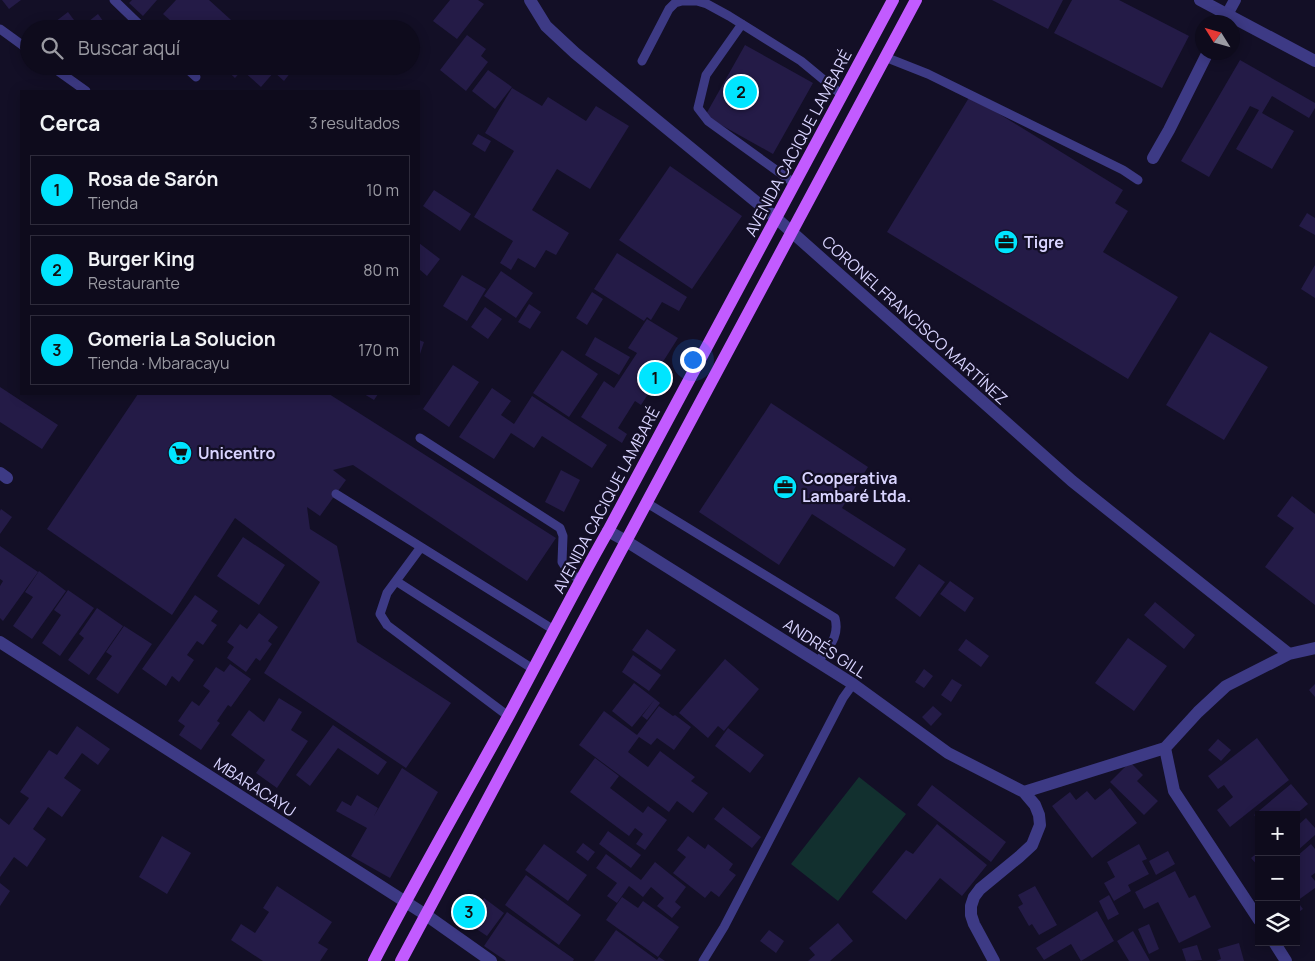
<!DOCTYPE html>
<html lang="es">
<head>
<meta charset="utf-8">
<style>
	body { margin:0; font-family:Manrope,sans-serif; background:#1c1929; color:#f1f3f6 }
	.controls { position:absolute; right:15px; bottom:15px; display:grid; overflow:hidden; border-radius:0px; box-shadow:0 2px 12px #0003 }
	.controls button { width:45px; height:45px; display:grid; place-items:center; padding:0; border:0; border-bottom:1px solid #2e2b3b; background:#0e0b1c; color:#f1f3f6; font:25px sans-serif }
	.compass { position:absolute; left:1195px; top:15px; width:45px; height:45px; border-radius:50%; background:#0e0b1c; box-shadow:0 2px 12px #0003; rotate:307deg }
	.you { position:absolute; left:692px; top:359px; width:18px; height:18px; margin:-12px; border:4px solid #fff; border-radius:50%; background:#1a73e8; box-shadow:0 0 0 8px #1a73e833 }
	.badge { display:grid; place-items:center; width:32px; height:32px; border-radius:50%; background:#00e5ff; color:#111; font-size:16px; font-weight:700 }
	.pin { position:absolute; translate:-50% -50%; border:2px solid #fff; box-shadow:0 1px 5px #0006 }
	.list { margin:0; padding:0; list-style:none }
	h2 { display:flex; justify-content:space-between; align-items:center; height:65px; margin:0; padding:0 20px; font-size:21px }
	h2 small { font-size:16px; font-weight:400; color:#9b9ba3 }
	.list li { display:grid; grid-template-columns:32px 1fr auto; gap:15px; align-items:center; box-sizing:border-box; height:70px; margin:0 10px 10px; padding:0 10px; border:1px solid #2e2b3b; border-radius:0px }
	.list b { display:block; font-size:19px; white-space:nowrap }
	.list p { margin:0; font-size:16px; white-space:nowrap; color:#9b9ba3 }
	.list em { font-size:16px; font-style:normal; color:#9b9ba3 }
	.icon { flex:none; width:28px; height:28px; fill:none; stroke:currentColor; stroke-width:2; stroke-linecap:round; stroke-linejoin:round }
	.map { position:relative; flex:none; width:1315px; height:961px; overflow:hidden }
	.search { position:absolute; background:#0e0b1c; box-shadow:0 2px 12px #0003; left:20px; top:20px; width:400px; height:55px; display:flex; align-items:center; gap:12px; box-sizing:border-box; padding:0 18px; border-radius:28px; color:#9b9ba3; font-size:19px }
	.panel { position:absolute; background:#0e0b1c; box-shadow:0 2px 12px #0003; left:20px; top:90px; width:400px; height:305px; border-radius:0px }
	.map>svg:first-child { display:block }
	.green { fill:#12302f }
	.building { fill:#241b47 }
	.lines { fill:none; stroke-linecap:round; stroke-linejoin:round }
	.service { stroke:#3d3a85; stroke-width:9 }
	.minor { stroke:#3d3a85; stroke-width:12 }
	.tertiary { stroke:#3d3a85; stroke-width:12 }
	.primary { stroke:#c25bff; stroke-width:12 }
	.labels { text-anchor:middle; stroke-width:4.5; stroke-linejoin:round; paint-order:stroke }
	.street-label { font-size:16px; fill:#d9d4ff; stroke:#130f26 }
	.poi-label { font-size:16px; font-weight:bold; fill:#d9d4ff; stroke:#130f26; text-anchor:start }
</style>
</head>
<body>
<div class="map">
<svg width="1315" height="961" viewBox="0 0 1315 961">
	<rect width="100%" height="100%" fill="#130f26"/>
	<path class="green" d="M859 777 906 814 838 901 791 864Z"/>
	<path class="building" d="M2 0H21L9 9Z
		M132 0H157L143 16 129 3Z
		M176 0H209L241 29H180L163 14Z
		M450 0H478L484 4 457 39 433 21Z
		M992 0H1063L1048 29Z
		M1072 0H1119L1189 36 1162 88 1054 33Z
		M68 12 80 28 98 14 109 29H54L51 25Z
		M467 35 486 49 481 56 488 62 466 91 440 70Z
		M745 45 813 83 773 154 705 116Z
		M1240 60 1315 103V108L1309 118 1272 96 1262 113 1294 131 1272 169 1236 149 1259 110 1250 106 1209 177 1181 161Z
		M222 66H257L261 70 265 66H292L294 68 284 81 274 72 261 87 242 70 235 78Z
		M488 70 512 87 495 109 472 91Z
		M512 88 542 106 548 97 586 121 596 106 629 126 590 189 557 169 532 210 569 233 556 255 546 250 535 268 518 258 511 270 500 263 513 241 474 217 514 151 485 133Z
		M970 96 1123 190 1115 203 1128 211 1103 252 1178 297 1128 379 887 232Z
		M478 134 491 141 485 152 472 144Z
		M670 166 742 216 692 289 619 240Z
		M434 190 471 214 460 231 423 206Z
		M1307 213 1315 218V235L1299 226Z
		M419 243 440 259 427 276 419 269Z
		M617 253 687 297 679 311 662 302 651 320 647 317 644 321 594 289Z
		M1315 265V298L1301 289Z
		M501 271 533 293 516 318 484 296Z
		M462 275 486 289 467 321 443 306Z
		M592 292 603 299 587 325 576 318Z
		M529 304 541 312 530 329 518 322Z
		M485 307 502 319 488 339 471 327Z
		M647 319 678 338 659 368 663 371 641 405 635 401 618 428 627 434 622 443 581 417 604 381 614 388 637 353 628 348Z
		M1210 332 1268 367 1224 440 1166 405Z
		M595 337 630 357 619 375 585 355Z
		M419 340 424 342 419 357Z
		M562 350 598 374 569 417 533 393Z
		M453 365 479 382 449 427 423 409Z
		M0 387 58 425 42 449 0 422Z
		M492 388 511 401 501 415 514 424 532 396 607 445 592 468 542 436 534 448 511 433 494 459 459 437Z
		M138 394H329L556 538 527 581 353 465 333 470 346 480 320 516 307 507 310 529 337 546 357 642 451 703 406 768 264 673 320 582 235 518 172 615 47 529Z
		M364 394H378L374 400Z
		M771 403 868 467 842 508 906 549 894 567 812 514 779 565 699 512Z
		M561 470 580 480 564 512 545 502Z
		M1292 496 1315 514V605L1265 567 1294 528 1277 516Z
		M1 509 12 517 0 534V511Z
		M243 537 285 565 259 605 217 576Z
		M0 546 38 572 3 621 0 618V586L3 581 0 579Z
		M919 564 945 582 920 617 895 598Z
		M39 571 66 591 32 639 13 626 33 597 25 592Z
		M950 581 974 598 965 612 940 594Z
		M68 590 94 608 60 656 42 643 61 615 54 610Z
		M195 595 218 611 211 621 217 625 203 645 197 641 187 655 194 660 179 682 172 676 166 686 142 669Z
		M1155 602 1195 635 1184 649 1144 615Z
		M97 608 123 626 89 675 68 660 84 638 79 634Z
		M259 613 278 627 268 641 272 644 260 661 256 658 246 672 227 658 234 647 227 642 240 624 247 629Z
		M124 626 152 644 118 694 96 679 112 656 106 652Z
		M647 629 676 650 661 670 632 650Z
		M1128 638 1167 666 1134 711 1095 683Z
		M966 639 989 656 981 667 958 650Z
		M633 655 661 675 649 691 622 672Z
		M725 659 759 689 724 731 718 726 708 738 679 713Z
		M230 664 251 679 231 707 228 705 217 721 220 723 201 750 179 735 185 726 178 721 192 701 199 706 210 691 203 686 216 667 224 672Z
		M924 669 933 676 924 688 915 682Z
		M952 679 962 685 951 702 941 695Z
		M634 683 655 699 632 727 612 711Z
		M1315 684V697L1309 690Z
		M279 698 302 712 291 730 308 741 277 788 256 773 265 760 231 735 249 710 264 722Z
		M655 699 660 703 647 720 642 716Z
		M659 706 673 716 675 715 691 727 674 750 657 738 651 745 639 737 628 752 648 767 660 751 695 777 691 781 708 793 693 813 677 801 669 812 579 745 604 711 637 735Z
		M933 706 942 714 931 726 922 717Z
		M333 725 387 762 378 775 338 748 310 786 296 775Z
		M77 726 110 749 98 765 82 753 64 778 81 790 62 817 48 807 33 829 46 839 27 867 14 857 0 877V818L9 825 29 798 20 792 49 750 57 755Z
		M728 728 764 755 750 773 715 746Z
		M1257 738 1289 780 1230 827 1217 810 1233 797 1224 785 1218 789 1208 776Z
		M1218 739 1231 750 1221 761 1208 750Z
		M595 758 619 776 610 788 643 813 648 806 667 820 645 850 636 844 643 834 635 828 629 836 570 792Z
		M1130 762 1143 775 1137 781 1158 801 1144 815 1110 782Z
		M402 768 438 792 390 878 351 856 367 828 336 811 342 801 351 806 357 795 378 808 374 816Z
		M1291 784 1308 804 1295 815H1259V820L1254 815Z
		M932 785 1006 842 991 862 917 805Z
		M1110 788 1137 823 1092 858 1052 806 1070 792 1076 800 1087 791 1095 800Z
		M723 807 761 837 752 848 714 819Z
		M1306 818 1315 828V835L1296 852V827Z
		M937 824 987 865 962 896 940 878 906 920 872 892 906 850 913 854Z
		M608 831 641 855 631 868 599 844Z
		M162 836 191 853 167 894 139 877Z
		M688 836 705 849 708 844 733 864 729 870 736 875 719 897 711 891 705 898 673 873 686 857 677 850Z
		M583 843 595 852 588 861 576 852Z
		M544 844 587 875 568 901 525 870Z
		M1139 844 1147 859 1142 861 1149 874 1128 885 1131 891 1114 901 1104 883 1115 877 1107 862Z
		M1311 844 1315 849V873L1311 876 1315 881V888L1297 901 1303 909 1296 914V857Z
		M1168 851 1175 864 1156 875 1149 861Z
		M1259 851V867L1251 858Z
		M606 854 641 880 655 862 686 887 675 902 681 907 672 918 657 906 664 898 651 887 643 897 629 886 617 903 607 896 617 883 596 868Z
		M1175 871 1189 898 1195 895 1211 927 1179 943 1158 902 1144 909 1135 892Z
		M526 875 581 915 559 945 505 905Z
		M0 883 10 891 0 906Z
		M277 886 332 922 318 943 328 949 320 961H263L231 940 241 924 255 933 269 912 263 908Z
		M1035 886 1057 925 1039 935 1032 924 1029 926 1018 907 1023 904 1018 895Z
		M1109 895 1119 914 1108 920 1099 901Z
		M622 897 638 908 643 901 679 927 658 957 606 920Z
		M484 898 504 913 487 936 469 924Z
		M1097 911 1114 941 1081 961 1071 944 1044 960 1036 948Z
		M507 912 574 959 573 961H506L484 946Z
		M838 923 853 941 830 961H808L815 955 809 948Z
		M1149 924 1159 949 1149 954 1138 929Z
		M616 930 657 960 659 957 665 961H594Z
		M769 930 784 941 776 953 760 941Z
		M1133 931 1150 961H1129L1117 941Z
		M1239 943 1244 961H1216L1221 959 1218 949Z
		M1197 945 1202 960 1186 961 1182 949Z"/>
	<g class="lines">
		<path class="service" d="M114 0 144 29
			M742 24 706 75 698 108 708 121 794 183
			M0 29 29 50
			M885 57 928 74 1123 170 1138 180
			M642 61 669 9 675 3 682 1H697L707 4 729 16 801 61 842 95
			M51 66 86 91
			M184 66 196 77
			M420 438 560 528 563 536 562 562 566 568 580 581
			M336 494 554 630
			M647 503 835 618C840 638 828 647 818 662
			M421 547 387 593 380 614 387 625 508 716
			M396 581 533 669
			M703 961 724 927 843 698 853 684"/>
		<path class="minor" d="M530 0 546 26 575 53 776 218 1072 481 1289 654
			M1223 22 1235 0
			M1153 158 1169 130 1208 52
			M0 473 7 478
			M608 531 626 541 853 684 948 753 1024 792 1035 805 1039 815 1040 825 1032 845 1019 857 980 889 974 897 971 906V915L974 924 994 961
			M0 642 426 915 491 961
			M1165 748 1174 791 1259 920
			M1024 792 1165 748 1198 712 1226 686 1289 654 1315 648
			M1274 942 1286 961"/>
		<path class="tertiary" d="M1200 0 1315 61"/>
		<path class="primary" d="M374 961C417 878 464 797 509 715 542 654 573 592 608 531L893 0
			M401 961 916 0"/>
	</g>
	<defs>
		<g id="office-disc" transform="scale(1.25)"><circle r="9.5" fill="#00e5ff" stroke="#130f26"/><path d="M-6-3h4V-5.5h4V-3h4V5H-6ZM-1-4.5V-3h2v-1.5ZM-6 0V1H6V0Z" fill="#111"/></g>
		<g id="supermarket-disc" transform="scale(1.25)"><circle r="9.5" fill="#00e5ff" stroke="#130f26"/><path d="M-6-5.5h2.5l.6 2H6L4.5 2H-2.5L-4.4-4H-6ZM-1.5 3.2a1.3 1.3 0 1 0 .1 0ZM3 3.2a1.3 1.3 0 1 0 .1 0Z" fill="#111"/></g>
	</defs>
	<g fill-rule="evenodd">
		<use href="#office-disc" x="1006" y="242"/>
		<use href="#supermarket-disc" x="180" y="453"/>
		<use href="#office-disc" x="785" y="487"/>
	</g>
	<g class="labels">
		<g class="street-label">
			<text transform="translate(798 143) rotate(-62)" y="6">AVENIDA CACIQUE LAMBARÉ</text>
			<text transform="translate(915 320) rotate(42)" y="6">CORONEL FRANCISCO MARTÍNEZ</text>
			<text transform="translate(606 500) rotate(-62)" y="6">AVENIDA CACIQUE LAMBARÉ</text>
			<text transform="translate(825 648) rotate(33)" y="6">ANDRÉS GILL</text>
			<text transform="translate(255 787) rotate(33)" y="6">MBARACAYU</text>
		</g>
		<g class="poi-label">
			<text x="1024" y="248">Tigre</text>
			<text x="198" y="459">Unicentro</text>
			<text x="802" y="484">Cooperativa<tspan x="802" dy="18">Lambaré Ltda.</tspan></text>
		</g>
	</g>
</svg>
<div class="controls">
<button>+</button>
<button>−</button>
<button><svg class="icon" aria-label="layers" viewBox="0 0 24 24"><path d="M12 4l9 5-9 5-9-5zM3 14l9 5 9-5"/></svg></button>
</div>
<svg class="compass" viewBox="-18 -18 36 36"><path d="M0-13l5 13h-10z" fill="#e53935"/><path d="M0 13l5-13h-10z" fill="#9b9ba3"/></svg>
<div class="you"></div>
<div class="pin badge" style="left:655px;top:378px">1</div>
<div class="pin badge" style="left:741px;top:92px">2</div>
<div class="pin badge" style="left:469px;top:912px">3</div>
<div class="search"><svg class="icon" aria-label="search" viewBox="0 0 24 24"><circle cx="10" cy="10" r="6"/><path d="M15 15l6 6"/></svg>Buscar aquí</div>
<section class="panel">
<h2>Cerca<small>3 resultados</small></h2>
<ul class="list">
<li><span class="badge">1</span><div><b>Rosa de Sarón</b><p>Tienda</p></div><em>10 m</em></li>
<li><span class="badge">2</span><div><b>Burger King</b><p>Restaurante</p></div><em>80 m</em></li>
<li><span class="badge">3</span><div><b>Gomeria La Solucion</b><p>Tienda · Mbaracayu</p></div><em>170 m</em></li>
</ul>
</section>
</div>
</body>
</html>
